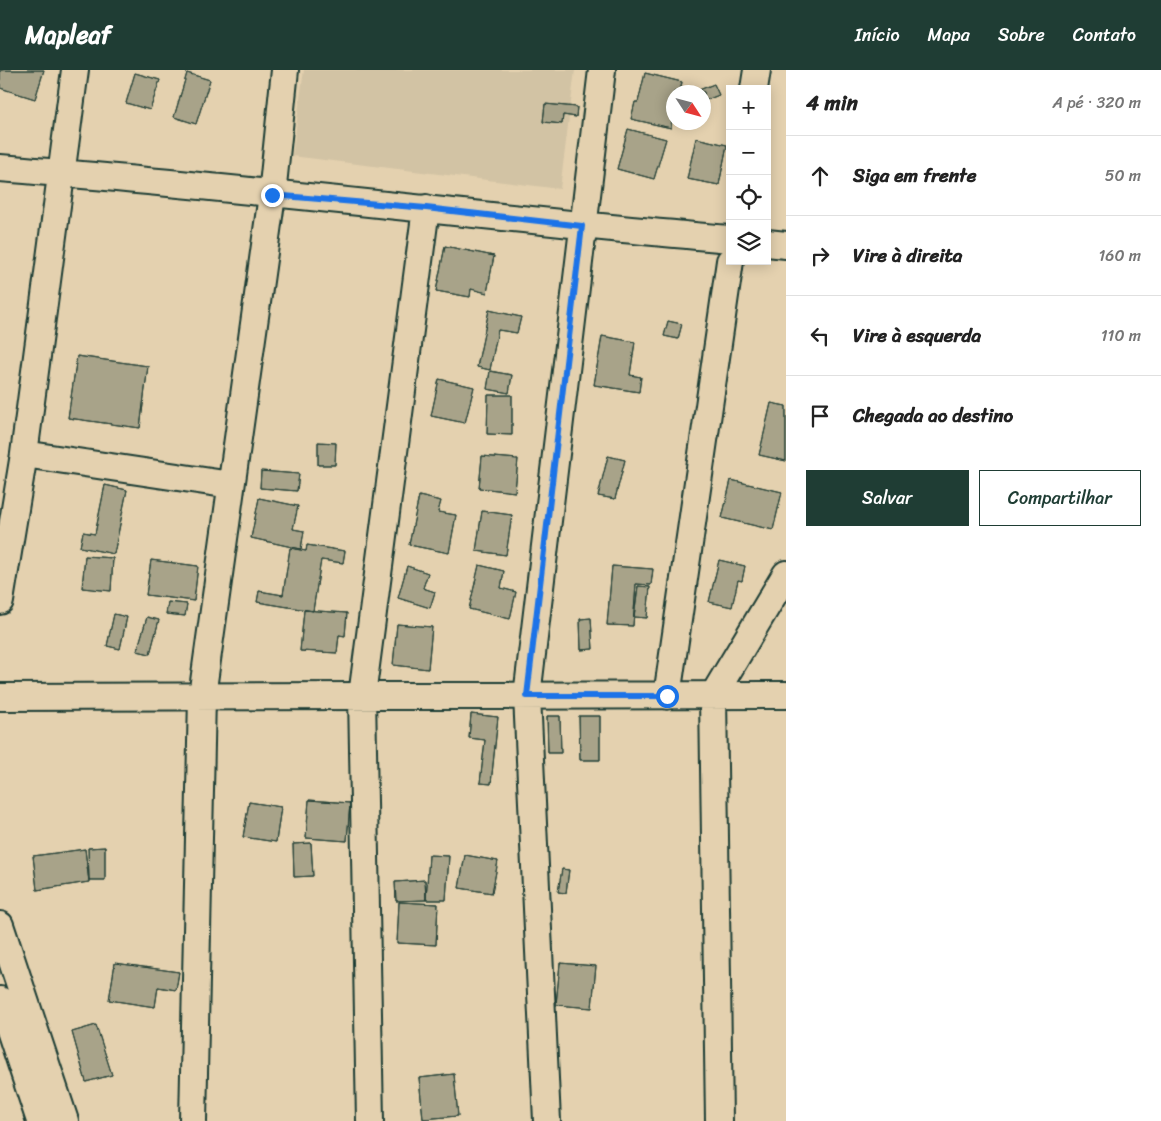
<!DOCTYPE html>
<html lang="pt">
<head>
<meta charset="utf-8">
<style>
	body { margin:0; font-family:Sriracha,sans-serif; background:#f2f2f2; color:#222 }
	.controls { position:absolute; right:15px; top:15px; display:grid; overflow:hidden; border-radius:0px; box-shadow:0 2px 12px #0003 }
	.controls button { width:45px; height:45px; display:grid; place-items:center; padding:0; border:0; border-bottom:1px solid #e0e0e0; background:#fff; color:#222; font:25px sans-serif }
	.compass { position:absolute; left:666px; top:15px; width:45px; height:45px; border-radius:50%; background:#fff; box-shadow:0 2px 12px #0003; rotate:126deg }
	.stop { position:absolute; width:15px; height:15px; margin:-11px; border:4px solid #1a73e8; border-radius:50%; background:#fff }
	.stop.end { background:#1a73e8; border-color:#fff; box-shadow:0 1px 5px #0008 }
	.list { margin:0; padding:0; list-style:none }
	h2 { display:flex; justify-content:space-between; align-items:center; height:65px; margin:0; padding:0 20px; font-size:21px }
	h2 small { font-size:16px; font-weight:400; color:#767676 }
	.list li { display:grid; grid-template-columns:32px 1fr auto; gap:15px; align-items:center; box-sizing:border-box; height:80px; padding:0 20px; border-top:1px solid #e0e0e0 }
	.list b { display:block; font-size:19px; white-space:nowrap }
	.list em { font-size:16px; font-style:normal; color:#767676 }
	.actions { display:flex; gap:10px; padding:15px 20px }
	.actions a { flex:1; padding:11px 0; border:1px solid #1f3d34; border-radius:0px; text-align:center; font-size:18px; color:#1f3d34 }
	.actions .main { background:#1f3d34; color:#fff }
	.icon { flex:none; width:28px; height:28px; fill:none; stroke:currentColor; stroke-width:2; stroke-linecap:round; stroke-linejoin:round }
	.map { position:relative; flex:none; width:786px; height:1051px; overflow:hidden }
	header { display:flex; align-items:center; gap:30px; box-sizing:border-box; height:70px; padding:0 25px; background:#1f3d34; color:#fff }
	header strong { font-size:24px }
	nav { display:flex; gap:28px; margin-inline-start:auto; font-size:18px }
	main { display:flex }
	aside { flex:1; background:#fff }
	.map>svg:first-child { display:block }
	.built { fill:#d2c3a4 }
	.building { fill:#a8a389; stroke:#1f3d34 }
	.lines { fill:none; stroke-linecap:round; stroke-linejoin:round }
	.minor-casing { stroke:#1f3d34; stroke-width:30 }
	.minor { stroke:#e4d1af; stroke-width:26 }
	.route { stroke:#1a73e8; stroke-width:6 }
</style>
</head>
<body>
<header>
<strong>Mapleaf</strong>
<nav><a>Início</a><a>Mapa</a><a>Sobre</a><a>Contato</a></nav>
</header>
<main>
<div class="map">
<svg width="786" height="1051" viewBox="0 0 786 1051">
	<rect width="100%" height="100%" fill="#e4d1af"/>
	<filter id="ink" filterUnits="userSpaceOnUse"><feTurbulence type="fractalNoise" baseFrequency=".02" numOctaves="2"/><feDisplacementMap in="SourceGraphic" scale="10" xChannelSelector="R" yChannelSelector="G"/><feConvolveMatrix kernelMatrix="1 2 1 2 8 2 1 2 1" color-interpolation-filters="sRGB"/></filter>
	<g filter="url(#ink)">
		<path class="built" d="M304 0H575L560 119 292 86Z"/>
		<path class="building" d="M0 0H44L35 29 0 18Z
			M0 0H44L35 29 0 18Z
			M135 3 160 10 150 40 126 33Z
			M135 3 160 10 150 40 126 33Z
			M187 3 210 10 196 54 174 47Z
			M187 3 210 10 196 54 174 47Z
			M645 3 682 12 680 22H674L671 58 631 49 635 32H638Z
			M645 3 682 12 680 22H674L671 58 631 49 635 32H638Z
			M714 14 719 25 704 31V22L699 20Z
			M714 14 719 25 704 31V22L699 20Z
			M545 34 577 37 576 47 563 45 562 54 543 52Z
			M545 34 577 37 576 47 563 45 562 54 543 52Z
			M628 59 666 69 654 109 617 99Z
			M628 59 666 69 654 109 617 99Z
			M696 68 727 75 719 115 687 109Z
			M696 68 727 75 719 115 687 109Z
			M445 176 494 186 487 223 471 219 470 227 436 221Z
			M445 176 494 186 487 223 471 219 470 227 436 221Z
			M489 240 521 247 517 263 498 260 490 300 477 297Z
			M489 240 521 247 517 263 498 260 490 300 477 297Z
			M668 251 682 254 678 269 664 266Z
			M668 251 682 254 678 269 664 266Z
			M602 266 635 272 630 305 641 307 639 322 594 315Z
			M602 266 635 272 630 305 641 307 639 322 594 315Z
			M77 286 148 296 140 358 68 348Z
			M77 286 148 296 140 358 68 348Z
			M490 301 512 305 509 323 487 319Z
			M490 301 512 305 509 323 487 319Z
			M439 309 474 317 465 353 431 346Z
			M439 309 474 317 465 353 431 346Z
			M488 325H512V365L487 364Z
			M488 325H512V365L487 364Z
			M771 333 786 336V391L759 385Z
			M771 333 786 336V391L759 385Z
			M318 372 336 373 335 395H318Z
			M318 372 336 373 335 395H318Z
			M482 386 518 389 515 422 479 418Z
			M482 386 518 389 515 422 479 418Z
			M608 386 625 390 615 429 598 426Z
			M608 386 625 390 615 429 598 426Z
			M261 401 299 404 297 421 260 418Z
			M261 401 299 404 297 421 260 418Z
			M731 410 782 422 773 460 722 448Z
			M731 410 782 422 773 460 722 448Z
			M105 415 127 420 114 484 80 477 83 462 95 464Z
			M105 415 127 420 114 484 80 477 83 462 95 464Z
			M419 426 441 431 438 442 456 445 449 483 409 475Z
			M419 426 441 431 438 442 456 445 449 483 409 475Z
			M259 428 298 436 293 459 304 461 301 479 251 468Z
			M259 428 298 436 293 459 304 461 301 479 251 468Z
			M482 441 512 445 506 485 476 481Z
			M482 441 512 445 506 485 476 481Z
			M307 475 345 481 343 493 321 490 313 541 257 532 259 521 283 525 290 478 306 481Z
			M307 475 345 481 343 493 321 490 313 541 257 532 259 521 283 525 290 478 306 481Z
			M85 486 113 488 111 521 82 518Z
			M85 486 113 488 111 521 82 518Z
			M151 490 198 496 194 531 146 525Z
			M151 490 198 496 194 531 146 525Z
			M719 490 745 496 742 511 738 510 732 537 709 532Z
			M719 490 745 496 742 511 738 510 732 537 709 532Z
			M479 495 504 501 501 518 516 522 510 549 469 539Z
			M479 495 504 501 501 518 516 522 510 549 469 539Z
			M407 496 428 503 423 518 435 522 430 538 398 528Z
			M407 496 428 503 423 518 435 522 430 538 398 528Z
			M612 496 653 499 651 515 636 514 633 556 607 555Z
			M612 496 653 499 651 515 636 514 633 556 607 555Z
			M638 516 650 517 647 548 634 547Z
			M638 516 650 517 647 548 634 547Z
			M168 532 187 534 185 546 166 544Z
			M168 532 187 534 185 546 166 544Z
			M304 540 347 543 345 566 339 565 337 583 300 581Z
			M304 540 347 543 345 566 339 565 337 583 300 581Z
			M114 544 127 547 120 579 107 576Z
			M114 544 127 547 120 579 107 576Z
			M147 547 159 550 150 584 137 581Z
			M147 547 159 550 150 584 137 581Z
			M591 548 593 579 581 580 580 549Z
			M591 548 593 579 581 580 580 549Z
			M397 554 432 557 428 599 393 595Z
			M397 554 432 557 428 599 393 595Z
			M471 644 498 647 491 714 480 713 485 670 469 668Z
			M471 644 498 647 491 714 480 713 485 670 469 668Z
			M547 646H560L561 683H548Z
			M547 646H560L561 683H548Z
			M579 646H600V690H580Z
			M579 646H600V690H580Z
			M309 730 350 733 347 771 306 768Z
			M309 730 350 733 347 771 306 768Z
			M249 732 281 737 276 772 243 767Z
			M249 732 281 737 276 772 243 767Z
			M311 773 313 806 294 807 293 774Z
			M311 773 313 806 294 807 293 774Z
			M105 777V810H89L88 778Z
			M105 777V810H89L88 778Z
			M85 779 89 812 37 820 33 786Z
			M85 779 89 812 37 820 33 786Z
			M429 785 449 786 446 830H426Z
			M429 785 449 786 446 830H426Z
			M465 785 498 791 492 823 459 818Z
			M465 785 498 791 492 823 459 818Z
			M562 799 569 800 566 823 558 822Z
			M562 799 569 800 566 823 558 822Z
			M425 810 426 830 396 831 395 812Z
			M425 810 426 830 396 831 395 812Z
			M399 832 438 834 436 875 397 873Z
			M399 832 438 834 436 875 397 873Z
			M115 893 179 902 176 920 158 917 155 937 109 930Z
			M115 893 179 902 176 920 158 917 155 937 109 930Z
			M560 893 596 896 592 938 556 935Z
			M560 893 596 896 592 938 556 935Z
			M96 955 112 1005 86 1012 72 962Z
			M96 955 112 1005 86 1012 72 962Z
			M454 1004 458 1046 423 1049 419 1008Z
			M454 1004 458 1046 423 1049 419 1008Z"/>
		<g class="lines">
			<g class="minor-casing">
				<path id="minor" d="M754 19 757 0
					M0 98C244 117 486 148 730 169
					M767 173 786 175
					M24 384 231 415
					M0 531 24 384 75 0
					M667 626 730 191
					M0 627 786 625
					M0 855 65 1051
					M0 930 40 1051
					M193 1051 202 626 272 125 285 0
					M370 1051 362 626 426 138
					M547 1051 527 626 602 0
					M719 1051 713 626 786 504"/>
			</g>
			<use href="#minor" class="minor"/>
		</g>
	</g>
	<g class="lines" filter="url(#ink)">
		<path class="route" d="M272 125 426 138 582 156 527 626H667"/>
	</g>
</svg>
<div class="controls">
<button>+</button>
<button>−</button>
<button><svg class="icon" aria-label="locate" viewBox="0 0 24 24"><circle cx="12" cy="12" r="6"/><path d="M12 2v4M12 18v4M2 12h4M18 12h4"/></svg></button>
<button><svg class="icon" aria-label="layers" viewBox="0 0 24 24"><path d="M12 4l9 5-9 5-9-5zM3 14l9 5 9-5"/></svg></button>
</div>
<svg class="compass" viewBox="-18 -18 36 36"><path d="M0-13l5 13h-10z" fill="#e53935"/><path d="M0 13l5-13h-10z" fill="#767676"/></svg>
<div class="stop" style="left:667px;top:626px"></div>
<div class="stop end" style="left:272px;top:125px"></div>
</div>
<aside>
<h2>4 min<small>A pé · 320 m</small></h2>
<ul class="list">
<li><svg class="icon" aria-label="ahead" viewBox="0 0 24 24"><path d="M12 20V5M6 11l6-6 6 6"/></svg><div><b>Siga em frente</b></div><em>50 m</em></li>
<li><svg class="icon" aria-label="right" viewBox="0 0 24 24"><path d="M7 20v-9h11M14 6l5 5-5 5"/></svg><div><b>Vire à direita</b></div><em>160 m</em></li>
<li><svg class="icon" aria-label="left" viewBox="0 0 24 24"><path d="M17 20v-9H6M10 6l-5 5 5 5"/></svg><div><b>Vire à esquerda</b></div><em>110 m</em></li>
<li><svg class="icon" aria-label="arrive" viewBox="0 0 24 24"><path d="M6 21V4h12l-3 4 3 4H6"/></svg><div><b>Chegada ao destino</b></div></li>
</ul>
<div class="actions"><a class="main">Salvar</a><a>Compartilhar</a></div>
</aside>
</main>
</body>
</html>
